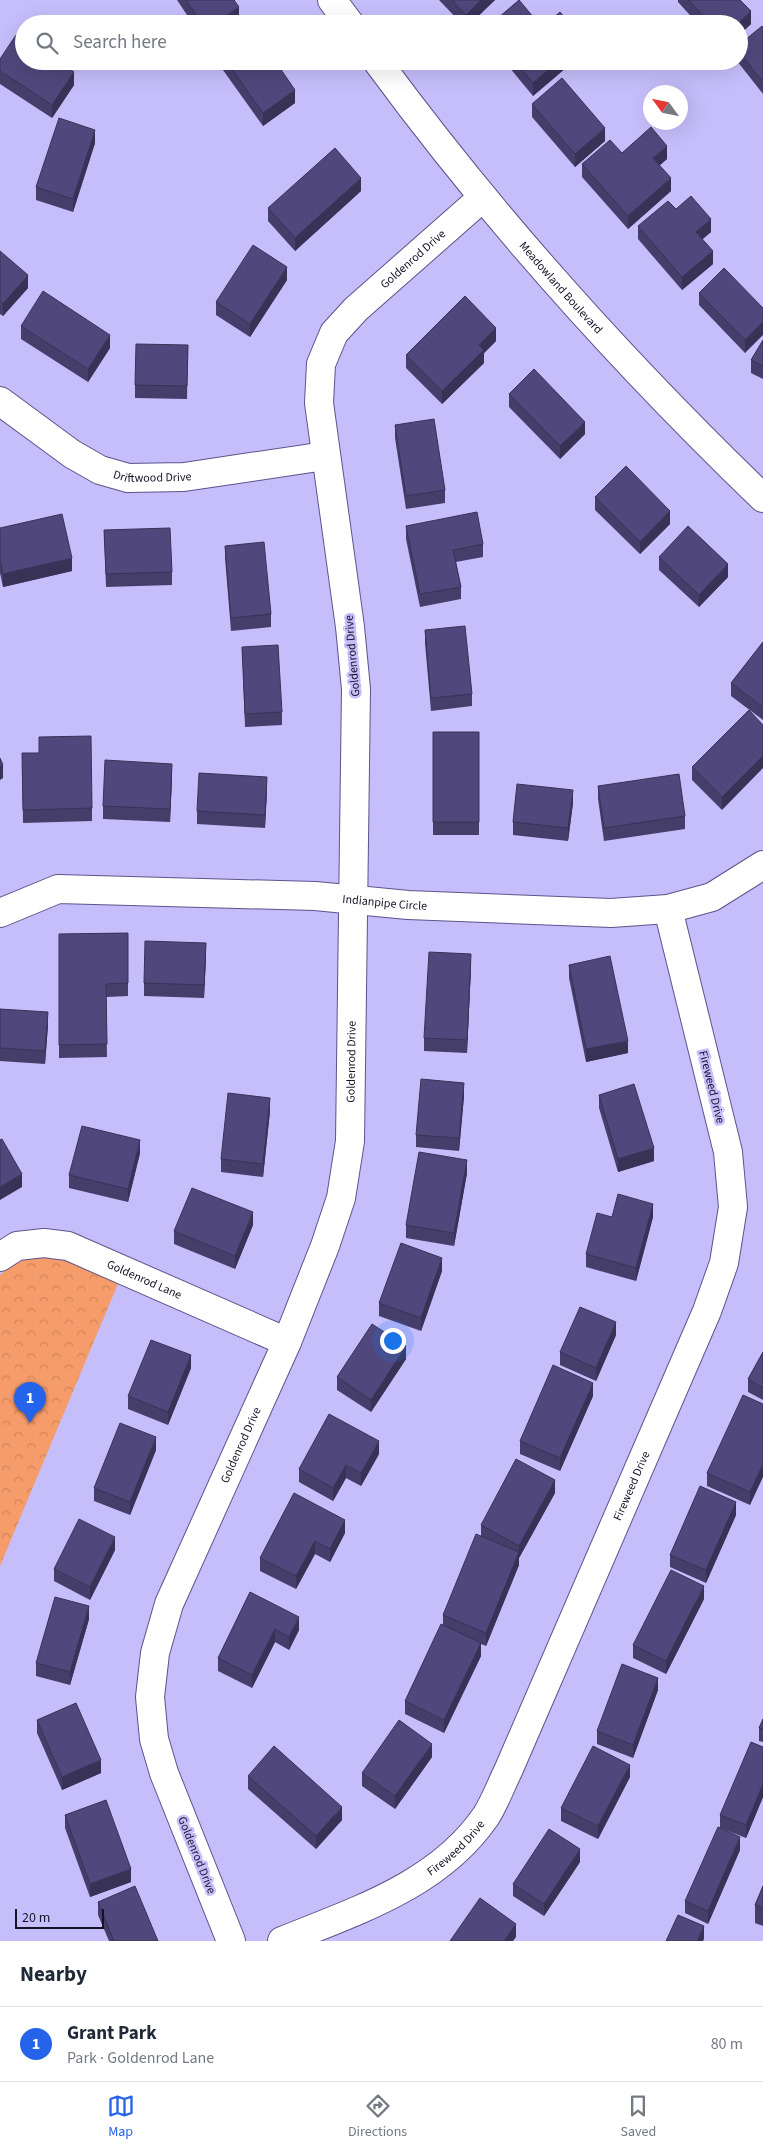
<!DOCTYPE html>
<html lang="en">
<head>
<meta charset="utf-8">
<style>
	body { margin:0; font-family:"Source Sans 3",sans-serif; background:#f6f6f7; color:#1f2937 }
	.compass { position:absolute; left:643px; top:85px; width:45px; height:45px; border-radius:50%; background:#fff; box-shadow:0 5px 20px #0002; rotate:303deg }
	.scale { position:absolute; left:15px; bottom:12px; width:89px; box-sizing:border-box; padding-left:5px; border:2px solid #161228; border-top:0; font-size:14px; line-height:18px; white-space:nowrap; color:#161228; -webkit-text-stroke:4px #c6befb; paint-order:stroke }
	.you { position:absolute; left:392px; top:1340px; width:18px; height:18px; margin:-12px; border:4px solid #fff; border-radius:50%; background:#1a73e8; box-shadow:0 0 0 8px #1a73e833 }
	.badge { display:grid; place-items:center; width:32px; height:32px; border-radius:50%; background:#2563eb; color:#fff; font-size:16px; font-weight:700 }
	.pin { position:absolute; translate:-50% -41px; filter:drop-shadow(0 1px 2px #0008) }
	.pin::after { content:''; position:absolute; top:26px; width:18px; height:15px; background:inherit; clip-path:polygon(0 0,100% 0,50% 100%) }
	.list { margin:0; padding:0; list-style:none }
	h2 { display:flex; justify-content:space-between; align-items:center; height:65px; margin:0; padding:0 20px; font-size:21px }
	h2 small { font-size:16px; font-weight:400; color:#747a83 }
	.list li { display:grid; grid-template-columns:32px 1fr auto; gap:15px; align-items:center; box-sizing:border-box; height:75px; padding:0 20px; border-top:1px solid #e0e1e3 }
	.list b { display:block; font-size:19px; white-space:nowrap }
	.list p { margin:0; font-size:16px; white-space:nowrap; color:#747a83 }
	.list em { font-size:16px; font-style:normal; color:#747a83 }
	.icon { flex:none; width:28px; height:28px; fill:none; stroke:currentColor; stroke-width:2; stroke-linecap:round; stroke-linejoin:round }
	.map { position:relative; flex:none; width:763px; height:1941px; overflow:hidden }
	.search { position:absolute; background:#fff; box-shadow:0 5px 20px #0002; left:15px; right:15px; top:15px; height:55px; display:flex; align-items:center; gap:12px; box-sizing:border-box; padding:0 18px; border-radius:28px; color:#747a83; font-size:19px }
	.sheet { height:140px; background:#fff }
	nav { display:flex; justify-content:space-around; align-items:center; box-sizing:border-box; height:70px; border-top:1px solid #e0e1e3; background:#fff; font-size:14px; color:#747a83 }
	nav a { display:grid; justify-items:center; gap:2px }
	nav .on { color:#2563eb }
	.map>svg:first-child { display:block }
	.park { fill:url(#park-crowns) }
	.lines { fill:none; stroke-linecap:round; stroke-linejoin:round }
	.minor-casing { stroke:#5c548a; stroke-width:30 }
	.minor { stroke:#fff; stroke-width:28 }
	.wall { fill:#453e6b }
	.shaded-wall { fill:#383257 }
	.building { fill:#50487c; stroke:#383257 }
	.labels { text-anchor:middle; stroke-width:5; stroke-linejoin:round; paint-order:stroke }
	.street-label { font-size:12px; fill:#161228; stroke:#c6befb }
</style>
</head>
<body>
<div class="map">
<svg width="763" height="1941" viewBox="0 0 763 1941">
	<defs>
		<pattern id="park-crowns" width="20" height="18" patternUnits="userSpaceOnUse" patternTransform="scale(1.25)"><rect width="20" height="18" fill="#f59c6a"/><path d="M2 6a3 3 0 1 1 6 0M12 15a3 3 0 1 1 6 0" fill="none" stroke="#d1855c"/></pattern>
	</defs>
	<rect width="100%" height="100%" fill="#c6befb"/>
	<path class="park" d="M22 1255 64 1257 120 1279 0 1566V1275Z"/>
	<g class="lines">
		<g class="minor-casing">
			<g id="minor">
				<path d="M332 0 350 24"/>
				<path id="s1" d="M377 61C493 219 622 362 763 498"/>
				<path id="s2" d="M0 401 72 454 100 470 128 478 184 477 325 456"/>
				<path id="s3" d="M0 913 58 889 315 896 408 905 611 913 668 909 712 897 763 865"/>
				<path id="s4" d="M0 1257 17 1246 44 1243 68 1246 287 1342"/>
				<path id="s5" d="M231 1941 164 1773 154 1739 150 1697 155 1653 169 1604 287 1342 325 1246 341 1198 350 1141 356 689 350 627 319 403 321 364 334 333 356 309 482 198"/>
				<path id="s6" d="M282 1941C356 1911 439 1885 486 1816 495 1802 501 1785 508 1771L707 1311 724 1263 733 1207 728 1152 668 909"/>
			</g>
		</g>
		<use href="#minor" class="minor"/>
	</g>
	<path class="wall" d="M177 0H234L239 20 234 24H193Z
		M439 0H495L470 24H462Z
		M678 0H740L751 24 739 35V24H698L678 2Z
		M763 27V94L737 61H739V45Z
		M0 59 74 85 52 118 0 84Z
		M223 61H275L295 103 263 126 223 70Z
		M504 61H574L533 96Z
		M532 104 605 141 575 167 532 117Z
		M95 143 73 212 36 200V187Z
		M622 153 667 159 659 166 671 191 628 229 582 177V164Z
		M361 191 295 251 268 221V208Z
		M676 209 711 232 702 239 713 264 682 290 638 239V226Z
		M0 251 28 288 3 316 0 314Z
		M287 280 250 337 216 315V302Z
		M699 293 763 308 745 353 699 305Z
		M21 326 110 348 88 382 21 339Z
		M763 340V379L751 373V360Z
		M496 341 484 353V363L442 404 406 368V355Z
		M188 345 187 399 135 398V385Z
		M509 394 585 434 560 459 509 407Z
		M395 425 445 490V503L406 509 395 438Z
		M595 497 670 524 640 554 595 510Z
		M406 526 483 544V557L456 562 461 587V599L420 607 406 539Z
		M0 528 72 571 3 587 0 573Z
		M104 530 172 572V585L106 587Z
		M225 546 271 614V627L231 631 225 558Z
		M659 557 728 577 699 607 659 570Z
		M425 630 472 694V706L431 711 425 643Z
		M763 642V720L731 696V683Z
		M242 647 282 712V725L245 727Z
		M749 710 722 810 692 780V767Z
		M433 732H479V835H433Z
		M39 737 92 808V821L23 823 22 753H39Z
		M172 777 170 822 103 819V806Z
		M598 786 685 816V829L604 841 598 799Z
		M267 790 265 828 197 824V811Z
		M573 803 568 841 513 835V822Z
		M128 933V996L106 997 107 1057 59 1058V934Z
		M206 956 204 998 144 996V983Z
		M569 965 628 1053 586 1062 569 978Z
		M471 967 467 1053 424 1051V1038Z
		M0 1009 48 1025 45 1064 0 1061Z
		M599 1095 654 1161 618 1172 599 1108Z
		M464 1096 459 1151 416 1147V1135Z
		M270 1111 263 1177 221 1172V1159Z
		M140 1153 128 1202 69 1188V1175Z
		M467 1173 454 1246 406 1238V1225Z
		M612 1217H653L636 1281 586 1267V1254Z
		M253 1225 235 1269 174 1244V1231Z
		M442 1271 421 1331 379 1316V1303Z
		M616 1335 596 1381 560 1365V1352Z
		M763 1352V1400L748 1392V1379Z
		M406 1359 371 1412 337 1390V1377Z
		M191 1368 168 1425 128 1409V1396Z
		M593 1396 560 1471 520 1454V1441Z
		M763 1404 750 1505 707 1486V1473Z
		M156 1450 130 1515 94 1501V1488Z
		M379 1454 361 1486 346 1478 333 1501 299 1482V1469Z
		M294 1493 345 1533 330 1562 315 1554 296 1589 260 1571V1558Z
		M555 1493 519 1558V1565L486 1646 481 1644V1656L444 1733 405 1714V1701L443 1625V1615L481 1536V1525Z
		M736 1515 706 1583 670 1567V1555Z
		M115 1550 90 1600 54 1581V1569Z
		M250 1592 299 1630 289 1650 275 1642 252 1688 218 1671V1658Z
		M704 1599 666 1674 633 1658V1645Z
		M89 1619 70 1685 36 1676V1663Z
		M658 1690 633 1758 597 1744V1731Z
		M763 1719V1742L759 1741V1728Z
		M37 1720 101 1773 62 1790 37 1733Z
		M763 1747V1797L746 1838 720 1828V1815Z
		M432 1757 395 1809 362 1786V1773Z
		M248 1776 342 1820 316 1849 248 1789Z
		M630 1777 598 1839 561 1821V1808Z
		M65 1815 131 1882 90 1897 65 1828Z
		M740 1850 708 1924 685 1913V1901Z
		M580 1862 544 1916 513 1896V1884Z
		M763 1886V1926L755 1923V1905Z
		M98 1902 158 1941H109L98 1915Z"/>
	<path class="shaded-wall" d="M481 0H495L470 24H466V15Z
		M239 7V20L234 24H215Z
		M751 11V24L739 35V24H738Z
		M559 61H574L533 96V83Z
		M74 72V85L52 118V105Z
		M295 90V103L263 126V113Z
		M605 128V141L575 167V154Z
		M95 130V143L73 212V199Z
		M667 146V159L653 171V158Z
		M361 178V191L295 251V238Z
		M671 178V191L628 229V216Z
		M711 219V232L696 245V232Z
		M713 251V264L682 290V277Z
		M287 267V280L250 337V324Z
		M28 275V288L3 316V304Z
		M763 322V335L745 353V340Z
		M496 328V341L484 353V363L442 404V391L479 345Z
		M110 335V348L88 382V369Z
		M585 422V434L560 459V446Z
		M670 511V524L640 554V542Z
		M72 558V571L3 587V574Z
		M728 564V577L699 607V595Z
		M763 756V768L722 810V797Z
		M172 764V777L170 822V809Z
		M3 765V778L0 780V767Z
		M267 777V790L265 828V815Z
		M573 790V803L568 841V828Z
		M206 943V956L204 998V985Z
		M471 954V967L467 1053V1040Z
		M48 1012V1025L45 1064V1051Z
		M628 1041V1053L586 1062V1049Z
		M464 1083V1096L459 1151V1138Z
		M270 1098V1111L263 1177V1164Z
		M140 1140V1153L128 1202V1189Z
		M654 1148V1161L618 1172V1159Z
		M467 1160V1173L454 1246V1233Z
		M22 1174V1187L0 1200V1187Z
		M653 1204V1217L636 1281V1268Z
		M253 1212V1225L235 1269V1256Z
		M442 1258V1271L421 1331V1318Z
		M616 1322V1335L596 1381V1368Z
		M406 1346V1359L371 1412V1400Z
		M191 1355V1368L168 1425V1412Z
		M593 1383V1396L560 1471V1458Z
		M156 1437V1450L130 1515V1502Z
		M379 1441V1454L361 1486V1473Z
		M763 1464V1477L750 1505V1492Z
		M346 1465V1478L333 1501V1488Z
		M555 1480V1493L519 1558V1565L486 1646V1633L519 1552V1546Z
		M736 1502V1515L706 1583V1570Z
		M345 1520V1533L330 1562V1549Z
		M115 1537V1550L90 1600V1587Z
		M315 1541V1554L296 1589V1576Z
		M704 1586V1599L666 1674V1661Z
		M89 1606V1619L70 1685V1672Z
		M299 1617V1630L289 1650V1637Z
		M275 1629V1642L252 1688V1675Z
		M481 1643V1656L444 1733V1720Z
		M658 1678V1690L633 1758V1745Z
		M432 1744V1757L395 1809V1796Z
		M101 1760V1773L62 1790V1777Z
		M630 1765V1777L598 1839V1826Z
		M763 1784V1797L746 1838V1825Z
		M342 1807V1820L316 1849V1836Z
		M740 1837V1850L708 1924V1911Z
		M580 1849V1862L544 1916V1904Z
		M131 1869V1882L90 1897V1884Z
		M516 1924V1937L513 1941H504Z
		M704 1926V1939L703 1941H697Z"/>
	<path class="building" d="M186 0H234L239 7 215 24H202Z
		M452 0H481L466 15Z
		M519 0 539 24H491Z
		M688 0H740L751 11 738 24H711Z
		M560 12 570 24H546Z
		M762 26 763 27V82L739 52V45Z
		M16 35 24 40V61H57L74 72 52 105 0 71V59Z
		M226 61H275L295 90 263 113Z
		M515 61H559L533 83Z
		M562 78 605 128 575 154 532 104Z
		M59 118 95 130 73 199 36 187Z
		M651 127 667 146 653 158 671 178 628 216 582 164 610 140 622 153Z
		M335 148 361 178 295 238 268 208Z
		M691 196 711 219 696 232 713 251 682 277 638 226 668 201 676 209Z
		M253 245 287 267 250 324 216 302Z
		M0 251 28 275 3 304 0 301Z
		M724 268 763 308V322L745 340 699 293Z
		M43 291 110 335 88 369 21 326Z
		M465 296 496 328 479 345 484 350 442 391 406 355Z
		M763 340V366L751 360Z
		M136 344 188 345 187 386 135 385Z
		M534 369 585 422 560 446 509 394Z
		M434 419 445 490 406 496 395 425Z
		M626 466 670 511 640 542 595 497Z
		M477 512 483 544 453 550 461 587 420 594 406 526Z
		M62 514 72 558 3 574 0 560V528Z
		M688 526 728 564 699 595 659 557Z
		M170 528 172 572 106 574 104 530Z
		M264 542 271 614 231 618 225 546Z
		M465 626 472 694 431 698 425 630Z
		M763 642V707L731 683Z
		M278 645 282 712 245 714 242 647Z
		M749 710 763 725V756L722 797 692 767Z
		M433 732H479V822H433Z
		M91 736 92 808 23 810 22 753H39V737Z
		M0 758 3 765 0 767Z
		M105 760 172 764 170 809 103 806Z
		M199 773 267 777 265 815 197 811Z
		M679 774 685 816 604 828 598 786Z
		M517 784 573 790 568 828 513 822Z
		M128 933V983L106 984 107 1044 59 1045V934Z
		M145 941 206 943 204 985 144 983Z
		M429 952 471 954 467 1040 424 1038Z
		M610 956 628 1041 586 1049 569 965Z
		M0 1009 48 1012 45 1051 0 1048Z
		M421 1079 464 1083 459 1138 416 1135Z
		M634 1084 654 1148 618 1159 599 1095Z
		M228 1093 270 1098 263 1164 221 1159Z
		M82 1126 140 1140 128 1189 69 1175Z
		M2 1139 22 1174 0 1187V1140Z
		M419 1152 467 1160 454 1233 406 1225Z
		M192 1188 253 1212 235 1256 174 1231Z
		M618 1194 653 1204 636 1268 586 1254 597 1213 612 1217Z
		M401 1243 442 1258 421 1318 379 1303Z
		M580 1307 616 1322 596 1368 560 1352Z
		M372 1324 406 1346 371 1400 337 1377Z
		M151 1340 191 1355 168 1412 128 1396Z
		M763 1352V1388L748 1379Z
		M553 1365 593 1383 560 1458 520 1441Z
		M743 1395 763 1404V1464L750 1492 707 1473Z
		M329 1414 379 1441 361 1473 346 1465 333 1488 299 1469Z
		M120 1423 156 1437 130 1502 94 1488Z
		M516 1459 555 1480 519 1546 481 1525Z
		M700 1486 736 1502 706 1570 670 1555Z
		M294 1493 345 1520 330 1549 315 1541 296 1576 260 1558Z
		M79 1519 115 1537 90 1587 54 1569Z
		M476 1534 519 1552 486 1633 443 1615Z
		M671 1570 704 1586 666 1661 633 1645Z
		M250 1592 299 1617 289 1637 275 1629 252 1675 218 1658Z
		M55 1597 89 1606 70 1672 36 1663Z
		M441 1624 481 1643 444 1720 405 1701Z
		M622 1664 658 1678 633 1745 597 1731Z
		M76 1703 101 1760 62 1777 37 1720Z
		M763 1719V1729L759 1728Z
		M399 1720 432 1744 395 1796 362 1773Z
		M751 1742 763 1747V1784L746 1825 720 1815Z
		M274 1746 342 1807 316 1836 248 1776Z
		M593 1746 630 1765 598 1826 561 1808Z
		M106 1800 131 1869 90 1884 65 1815Z
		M718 1827 740 1837 708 1911 685 1901Z
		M549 1829 580 1849 544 1904 513 1884Z
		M135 1886 158 1941H114L98 1902Z
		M763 1886V1908L755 1905Z
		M480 1898 516 1924 504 1941H450Z
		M678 1915 704 1926 697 1941H666Z"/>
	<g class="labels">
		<g class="street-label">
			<text dy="4" stroke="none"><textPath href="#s5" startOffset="1774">Goldenrod Drive</textPath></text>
			<text dy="4" stroke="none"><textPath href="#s1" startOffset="292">Meadowland Boulevard</textPath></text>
			<text dy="4" stroke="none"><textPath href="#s2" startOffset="175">Driftwood Drive</textPath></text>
			<text transform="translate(352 656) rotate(-95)" y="4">Goldenrod Drive</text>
			<text dy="4" stroke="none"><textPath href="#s3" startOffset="390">Indianpipe Circle</textPath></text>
			<text dy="4" stroke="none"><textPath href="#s5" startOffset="932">Goldenrod Drive</textPath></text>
			<text transform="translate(712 1087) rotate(76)" y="4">Fireweed Drive</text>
			<text dy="4" stroke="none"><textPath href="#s4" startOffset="155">Goldenrod Lane</textPath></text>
			<text dy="4" stroke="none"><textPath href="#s5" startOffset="528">Goldenrod Drive</textPath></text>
			<text dy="4" stroke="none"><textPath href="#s6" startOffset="604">Fireweed Drive</textPath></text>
			<text dy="4" stroke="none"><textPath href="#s6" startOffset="199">Fireweed Drive</textPath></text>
			<text transform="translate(197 1855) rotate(68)" y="4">Goldenrod Drive</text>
		</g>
	</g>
</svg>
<svg class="compass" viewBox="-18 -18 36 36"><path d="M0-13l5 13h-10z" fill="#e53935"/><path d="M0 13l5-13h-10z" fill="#747a83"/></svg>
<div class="scale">20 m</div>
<div class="you"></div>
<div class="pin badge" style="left:30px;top:1423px">1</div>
<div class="search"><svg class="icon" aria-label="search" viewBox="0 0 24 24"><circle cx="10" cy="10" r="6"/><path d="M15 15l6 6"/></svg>Search here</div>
</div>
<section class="sheet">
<h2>Nearby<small></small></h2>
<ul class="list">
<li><span class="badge">1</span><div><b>Grant Park</b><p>Park · Goldenrod Lane</p></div><em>80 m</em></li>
</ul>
</section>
<nav>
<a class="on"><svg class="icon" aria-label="map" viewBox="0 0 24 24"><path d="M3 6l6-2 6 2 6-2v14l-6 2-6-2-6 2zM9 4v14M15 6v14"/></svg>Map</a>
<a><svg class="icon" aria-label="directions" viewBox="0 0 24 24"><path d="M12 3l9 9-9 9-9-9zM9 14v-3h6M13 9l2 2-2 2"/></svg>Directions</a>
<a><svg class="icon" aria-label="saved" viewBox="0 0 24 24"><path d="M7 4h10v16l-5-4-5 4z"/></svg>Saved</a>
</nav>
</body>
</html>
